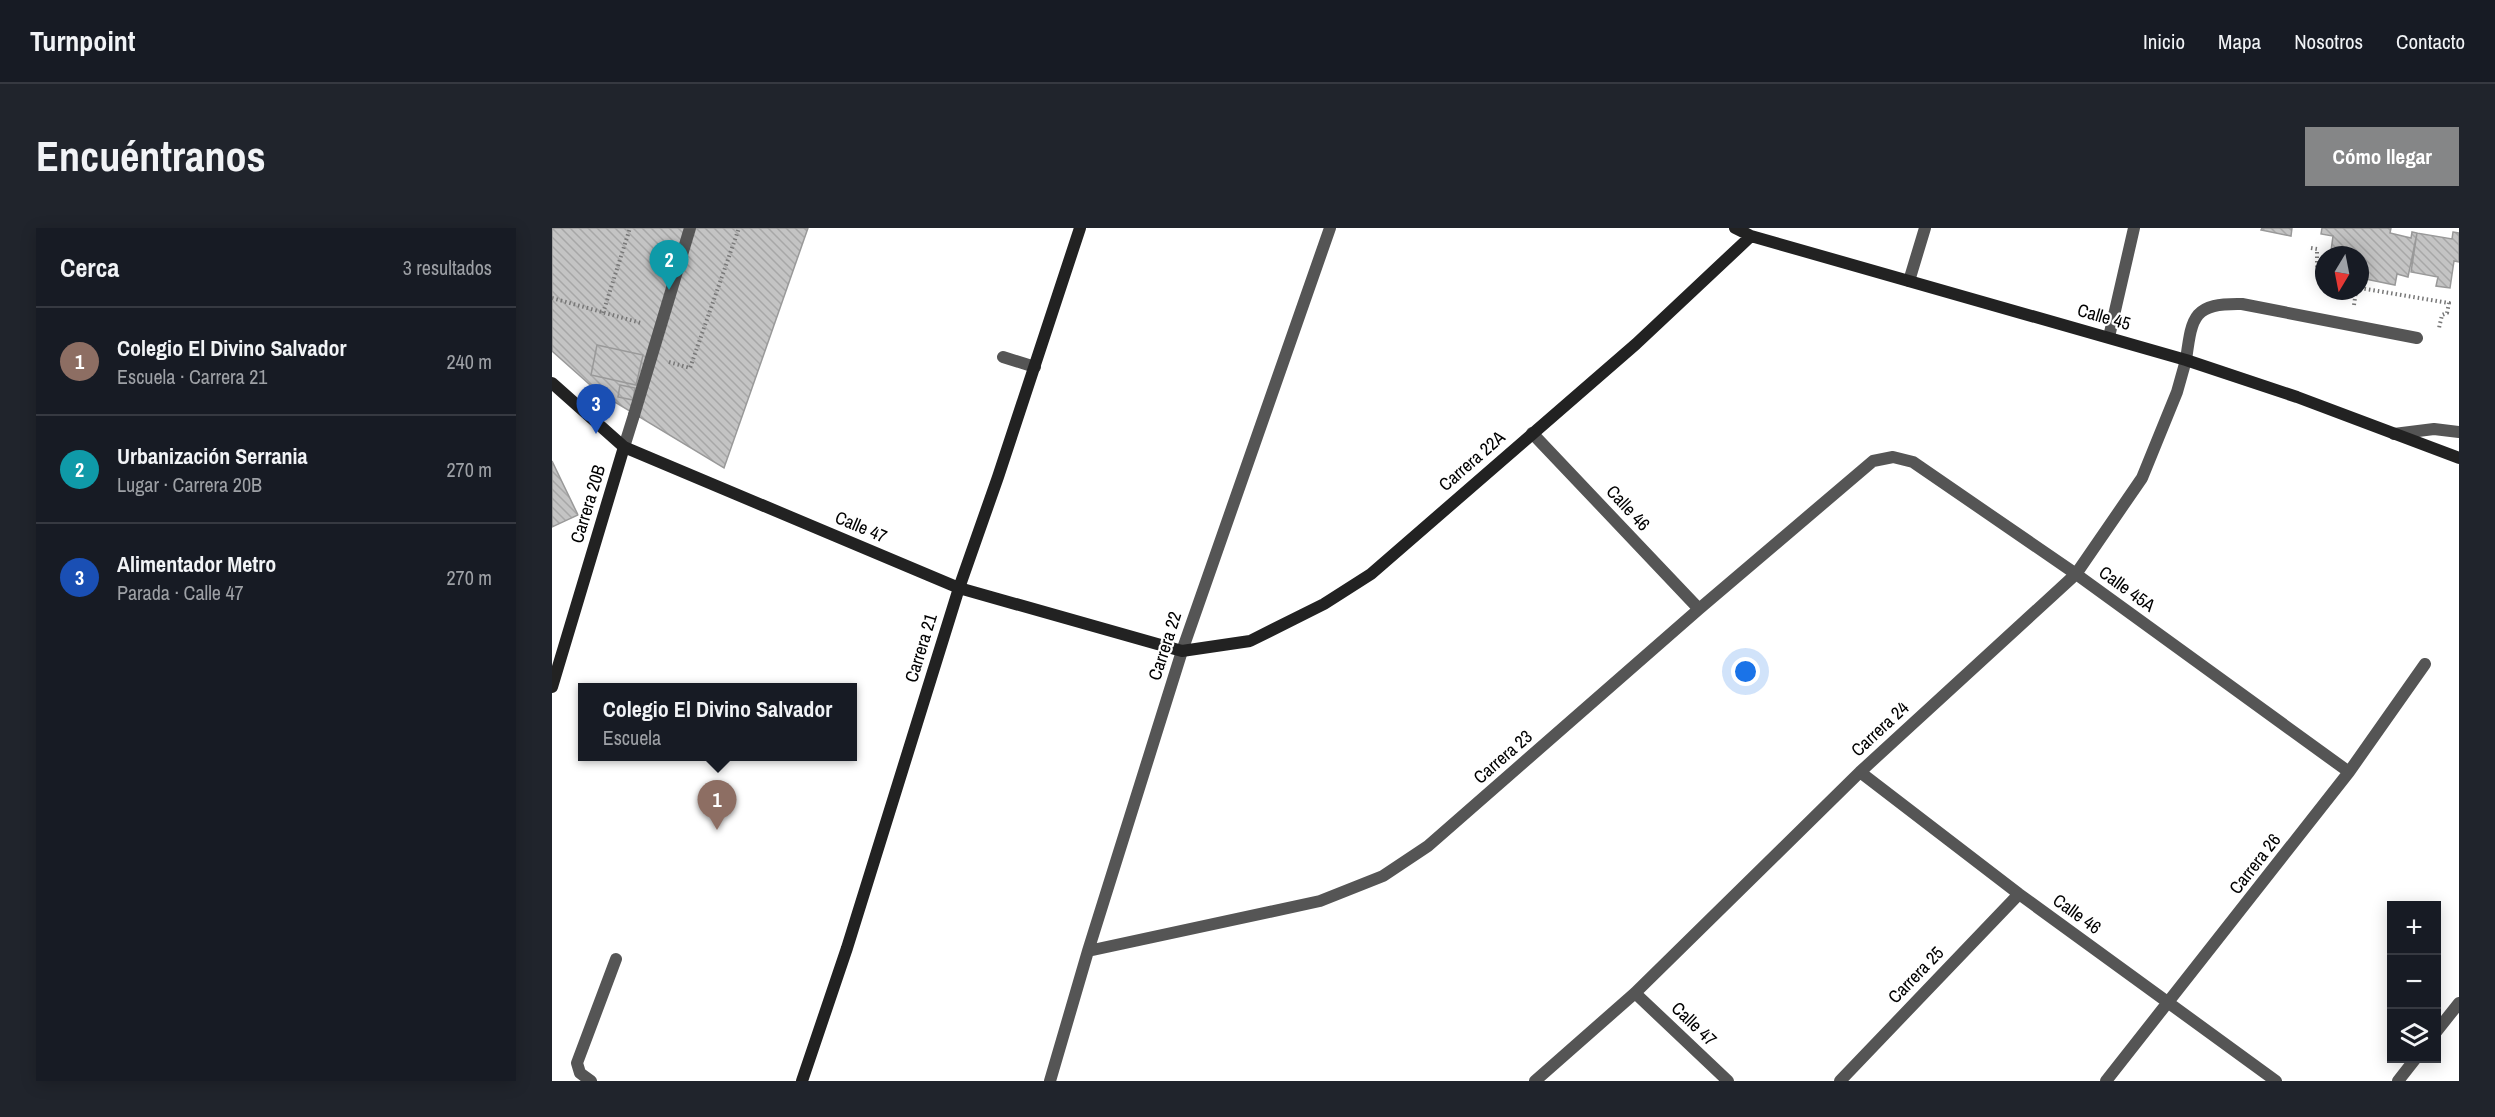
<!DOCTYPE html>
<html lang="es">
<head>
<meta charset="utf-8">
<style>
	body { margin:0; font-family:"Archivo Narrow",sans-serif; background:#20242c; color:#f1f3f6 }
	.controls { position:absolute; right:18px; bottom:18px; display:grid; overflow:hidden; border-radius:0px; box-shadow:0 3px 15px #0003 }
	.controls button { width:54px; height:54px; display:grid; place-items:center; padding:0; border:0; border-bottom:2px solid #363941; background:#171b24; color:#f1f3f6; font:30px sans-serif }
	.compass { position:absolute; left:1763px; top:18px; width:54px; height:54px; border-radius:50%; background:#171b24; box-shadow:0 3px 15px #0003; rotate:190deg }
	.you { position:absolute; left:1194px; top:444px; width:21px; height:21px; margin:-15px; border:4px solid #fff; border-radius:50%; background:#1a73e8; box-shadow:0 0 0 9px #1a73e833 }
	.badge { display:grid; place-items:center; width:39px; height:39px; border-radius:50%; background:#858687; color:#fff; font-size:20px; font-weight:700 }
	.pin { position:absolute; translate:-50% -50px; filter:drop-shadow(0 2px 3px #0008) }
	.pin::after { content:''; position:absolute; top:32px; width:21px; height:18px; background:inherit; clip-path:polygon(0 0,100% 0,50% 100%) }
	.popup { position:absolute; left:26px; top:455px; width:279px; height:78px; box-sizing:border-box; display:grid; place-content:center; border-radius:0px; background:#171b24; filter:drop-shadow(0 2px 4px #0005); font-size:20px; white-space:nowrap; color:#9ea1a6 }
	.popup b { font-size:22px; color:#f1f3f6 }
	.popup::after { content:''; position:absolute; left:50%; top:100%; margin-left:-12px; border:12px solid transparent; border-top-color:#171b24 }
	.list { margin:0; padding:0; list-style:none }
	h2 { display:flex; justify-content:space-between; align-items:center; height:78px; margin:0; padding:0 24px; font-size:26px }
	h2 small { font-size:20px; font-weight:400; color:#9ea1a6 }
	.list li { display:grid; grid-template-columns:39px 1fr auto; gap:18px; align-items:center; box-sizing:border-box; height:108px; padding:0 24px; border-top:2px solid #363941 }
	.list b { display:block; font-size:22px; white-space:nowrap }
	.list p { margin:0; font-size:20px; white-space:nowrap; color:#9ea1a6 }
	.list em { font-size:20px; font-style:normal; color:#9ea1a6 }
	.icon { flex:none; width:33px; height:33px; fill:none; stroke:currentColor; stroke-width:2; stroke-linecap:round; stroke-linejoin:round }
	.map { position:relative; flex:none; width:1907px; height:853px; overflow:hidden; border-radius:0px }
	header { display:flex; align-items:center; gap:36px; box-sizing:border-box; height:84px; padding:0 30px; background:#171b24; border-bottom:2px solid #363941 }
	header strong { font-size:28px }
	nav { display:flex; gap:33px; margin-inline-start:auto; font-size:21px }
	.intro { display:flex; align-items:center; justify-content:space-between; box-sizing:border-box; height:144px; padding:0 36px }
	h1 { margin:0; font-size:42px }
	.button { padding:15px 27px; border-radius:0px; background:#858687; color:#fff; font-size:21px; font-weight:700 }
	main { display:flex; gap:36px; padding:0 36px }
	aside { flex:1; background:#171b24; border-radius:0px; box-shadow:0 3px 15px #0003 }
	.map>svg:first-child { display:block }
	.building { fill:url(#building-back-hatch); stroke:#999; stroke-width:1.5 }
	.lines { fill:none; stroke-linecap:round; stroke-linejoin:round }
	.path { stroke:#777; stroke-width:4; stroke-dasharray:1.5 3; stroke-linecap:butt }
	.lane { stroke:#555; stroke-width:12 }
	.street { stroke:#555; stroke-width:12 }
	.secondary { stroke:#222; stroke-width:12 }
	.labels { text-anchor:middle; stroke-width:4.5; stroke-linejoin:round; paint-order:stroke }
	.street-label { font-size:18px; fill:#000; stroke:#fff }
</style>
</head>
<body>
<header>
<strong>Turnpoint</strong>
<nav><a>Inicio</a><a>Mapa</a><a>Nosotros</a><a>Contacto</a></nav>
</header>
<div class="intro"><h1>Encuéntranos</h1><a class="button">Cómo llegar</a></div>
<main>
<aside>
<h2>Cerca<small>3 resultados</small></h2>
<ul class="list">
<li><span class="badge" style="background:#8d6e63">1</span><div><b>Colegio El Divino Salvador</b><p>Escuela · Carrera 21</p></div><em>240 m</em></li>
<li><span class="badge" style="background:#0f9aa8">2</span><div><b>Urbanización Serrania</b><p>Lugar · Carrera 20B</p></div><em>270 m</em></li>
<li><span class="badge" style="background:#1a4fb4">3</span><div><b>Alimentador Metro</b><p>Parada · Calle 47</p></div><em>270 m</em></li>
</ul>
</aside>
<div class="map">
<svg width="1907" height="853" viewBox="0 0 1907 853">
	<defs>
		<pattern id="building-back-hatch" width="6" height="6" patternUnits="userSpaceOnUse" patternTransform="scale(1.5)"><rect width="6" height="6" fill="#c4c4c4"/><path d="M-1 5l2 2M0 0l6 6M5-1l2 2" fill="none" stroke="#a7a7a7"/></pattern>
	</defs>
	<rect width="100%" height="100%" fill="#fff"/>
	<path class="building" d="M0 0H256L172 240 46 164 0 123Z
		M1710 0H1740L1739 8 1709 2Z
		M1770 0H1839L1838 5 1859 10 1860 4 1865 5 1856 49 1845 46 1843 57 1808 50V27H1791V25L1779 23 1781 8 1769 6Z
		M1901 4 1907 5V34L1902 33 1898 60 1884 58 1886 49 1859 44 1865 5 1900 11Z
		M45 117 91 127 84 157 39 147Z
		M68 157 83 160 81 172 66 169Z
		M0 233 26 287 0 299Z"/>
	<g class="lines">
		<path class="path" d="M1759 20 1765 21V38L1772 40
			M1808 60 1897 75 1895 85 1890 87 1887 100
			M0 70 89 95
			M1802 77 1804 63
			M51 85 78 0
			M117 134 138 140 187 0"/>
		<path class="lane" d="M1557 109 1582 0
			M451 129 483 139
			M1634 132C1640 88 1641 75 1690 76L1865 110
			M1842 206 1882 201 1907 204
			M72 219 82 187
			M39 853 28 845 25 835 64 731"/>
		<path class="street" d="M1357 53 1373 0
			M82 187 138 0
			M980 205 1147 381
			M1308 544 1467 666 1724 853
			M536 723 768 673 831 648 876 618 1147 381 1321 233 1341 229 1361 234 1524 346 1797 544
			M1083 765 1176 853
			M1884 804 1907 775
			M498 853 536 723 630 423 778 0
			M983 853 1083 765 1308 544 1524 346 1590 250 1625 164 1634 132
			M1288 853 1467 666
			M1554 853 1797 544 1873 436
			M1846 853 1864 830"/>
		<path class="secondary" d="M1183 0 1199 8 1634 132 1745 169 1907 230
			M0 155 72 219 407 360 630 423 698 413 772 376 819 346 1084 116 1199 8
			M0 459 72 219
			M250 853 295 720 407 360 446 249 528 0"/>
	</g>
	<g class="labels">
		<g class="street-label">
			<text transform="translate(1552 89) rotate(16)" y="6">Calle 45</text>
			<text transform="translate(920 233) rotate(-41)" y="6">Carrera 22A</text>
			<text transform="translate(36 276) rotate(-73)" y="6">Carrera 20B</text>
			<text transform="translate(1076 280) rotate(47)" y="6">Calle 46</text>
			<text transform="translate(309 299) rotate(23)" y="6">Calle 47</text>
			<text transform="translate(1575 361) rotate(36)" y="6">Calle 45A</text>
			<text transform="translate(613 418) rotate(-72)" y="6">Carrera 22</text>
			<text transform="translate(369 420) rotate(-73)" y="6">Carrera 21</text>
			<text transform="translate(1328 501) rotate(-43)" y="6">Carrera 24</text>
			<text transform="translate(951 529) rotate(-41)" y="6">Carrera 23</text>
			<text transform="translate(1703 636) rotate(-52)" y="6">Carrera 26</text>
			<text transform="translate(1525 686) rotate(36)" y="6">Calle 46</text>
			<text transform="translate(1364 747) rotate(-46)" y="6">Carrera 25</text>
			<text transform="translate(1142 796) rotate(44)" y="6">Calle 47</text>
		</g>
	</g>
</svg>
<div class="controls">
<button>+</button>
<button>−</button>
<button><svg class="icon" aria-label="layers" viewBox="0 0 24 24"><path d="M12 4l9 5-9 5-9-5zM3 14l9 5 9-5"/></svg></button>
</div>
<svg class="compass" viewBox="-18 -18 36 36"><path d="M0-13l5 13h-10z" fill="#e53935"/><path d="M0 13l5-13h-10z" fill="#9ea1a6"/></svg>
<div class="you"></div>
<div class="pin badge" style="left:165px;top:602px;background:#8d6e63">1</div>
<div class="popup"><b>Colegio El Divino Salvador</b>Escuela</div>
<div class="pin badge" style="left:117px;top:62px;background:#0f9aa8">2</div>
<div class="pin badge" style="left:44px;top:206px;background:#1a4fb4">3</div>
</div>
</main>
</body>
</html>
